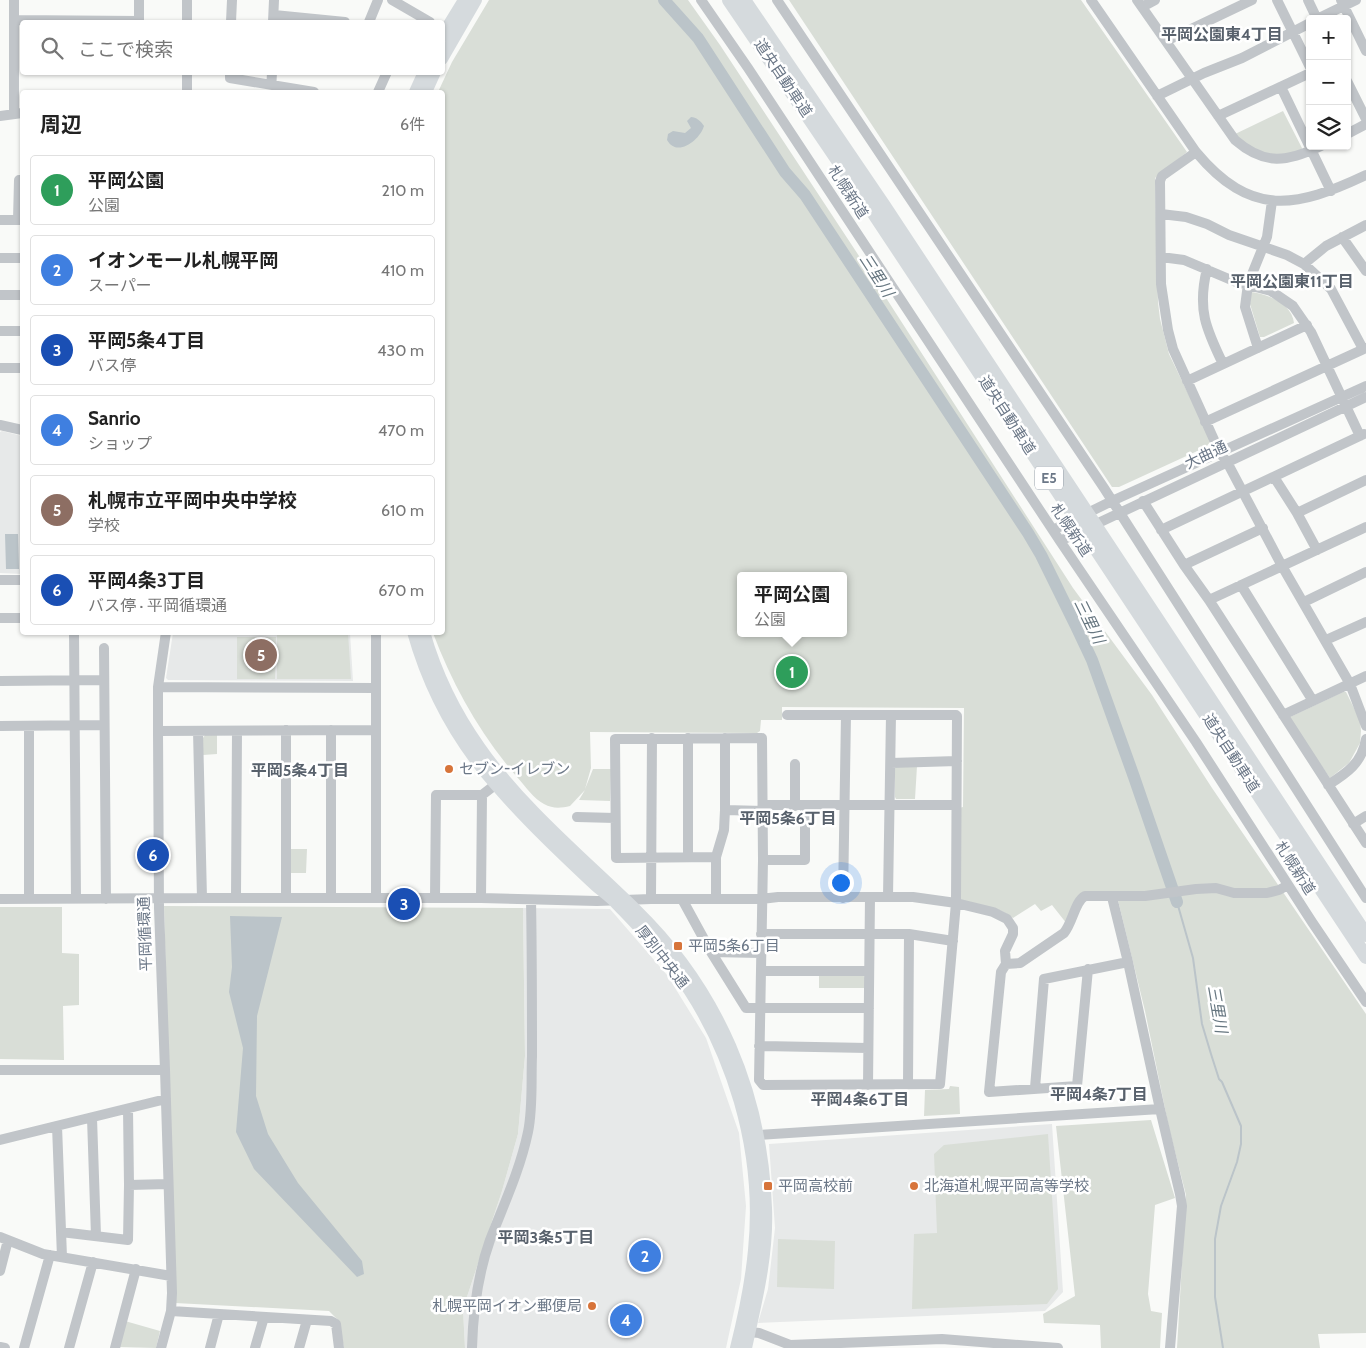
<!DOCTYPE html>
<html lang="ja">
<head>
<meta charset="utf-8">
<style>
	body { margin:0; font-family:Cabin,"Noto Sans JP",sans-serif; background:#f6f6f6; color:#222 }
	.controls { position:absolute; right:15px; top:15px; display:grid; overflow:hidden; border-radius:5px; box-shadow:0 1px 4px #0004 }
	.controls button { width:45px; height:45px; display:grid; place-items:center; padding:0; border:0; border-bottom:1px solid #e0e0e0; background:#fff; color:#222; font:25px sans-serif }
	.you { position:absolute; left:840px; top:882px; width:18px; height:18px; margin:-12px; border:4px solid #fff; border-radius:50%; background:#1a73e8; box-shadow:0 0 0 8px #1a73e833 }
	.badge { display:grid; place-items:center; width:32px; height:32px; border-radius:50%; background:#d7743a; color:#fff; font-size:16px; font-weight:700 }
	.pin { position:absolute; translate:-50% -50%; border:2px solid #fff; box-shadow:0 1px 5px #0006 }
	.popup { position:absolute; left:737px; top:572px; width:110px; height:65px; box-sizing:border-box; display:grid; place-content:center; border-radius:5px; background:#fff; filter:drop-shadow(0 1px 4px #0005); font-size:16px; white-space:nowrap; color:#767676 }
	.popup b { font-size:19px; color:#222 }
	.popup::after { content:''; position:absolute; left:50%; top:100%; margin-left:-10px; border:10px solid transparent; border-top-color:#fff }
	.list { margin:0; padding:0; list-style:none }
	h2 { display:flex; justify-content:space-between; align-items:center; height:65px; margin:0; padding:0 20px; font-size:21px }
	h2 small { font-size:16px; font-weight:400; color:#767676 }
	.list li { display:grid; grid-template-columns:32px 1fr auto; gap:15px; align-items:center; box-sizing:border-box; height:70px; margin:0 10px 10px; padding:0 10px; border:1px solid #e0e0e0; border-radius:5px }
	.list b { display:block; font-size:19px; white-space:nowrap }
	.list p { margin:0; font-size:16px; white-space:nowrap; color:#767676 }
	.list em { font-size:16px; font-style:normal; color:#767676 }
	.icon { flex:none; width:28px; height:28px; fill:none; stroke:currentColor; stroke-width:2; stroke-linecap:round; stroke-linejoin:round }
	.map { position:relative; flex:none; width:1366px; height:1348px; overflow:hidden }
	.search { position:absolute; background:#fff; box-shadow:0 1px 4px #0004; left:20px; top:20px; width:425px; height:55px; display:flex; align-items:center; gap:12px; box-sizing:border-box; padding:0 18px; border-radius:5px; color:#767676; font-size:19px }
	.panel { position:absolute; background:#fff; box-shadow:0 1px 4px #0004; left:20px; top:90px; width:425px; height:545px; border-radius:5px }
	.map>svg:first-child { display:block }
	.built { fill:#e7e9e9 }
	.green { fill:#d9ded7; fill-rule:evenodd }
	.water { fill:#bbc4c9 }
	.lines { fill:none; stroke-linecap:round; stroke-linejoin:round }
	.stream { stroke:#bbc4c9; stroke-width:2 }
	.river { stroke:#bbc4c9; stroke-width:12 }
	.minor { stroke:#c1c5c9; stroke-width:10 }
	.major { stroke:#d5dadd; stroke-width:12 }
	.highway { stroke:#d5dadd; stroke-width:14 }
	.poi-dot { fill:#d7743a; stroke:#fff; stroke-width:2 }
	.labels { text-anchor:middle; stroke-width:5; stroke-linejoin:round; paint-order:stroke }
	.shield { fill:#fff; stroke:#97a0ab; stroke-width:1 }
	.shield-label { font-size:14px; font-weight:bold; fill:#6b7787 }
	.street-label { font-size:15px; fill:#6b7787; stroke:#fff }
	.poi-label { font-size:15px; fill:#6b7787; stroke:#fff; text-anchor:start }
	.neighbourhood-label { font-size:16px; font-weight:bold; fill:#58616c; stroke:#fff }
	.water-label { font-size:16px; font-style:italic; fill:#677781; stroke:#fff }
</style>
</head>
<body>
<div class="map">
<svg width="1366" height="1348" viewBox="0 0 1366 1348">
	<rect width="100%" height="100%" fill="#f9faf8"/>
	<path class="built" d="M2 431 22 436V574L0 573V432Z
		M173 633H350L353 681 168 680 166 678Z
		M523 908 610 909 667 975 706 1038 739 1133 746 1206 741 1279 726 1348H465L463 1309 502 1191 518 1134 525 1056Z
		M1052 1124 1063 1292 1045 1311 758 1323 768 1289 775 1228 769 1144Z"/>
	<path class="green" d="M489 0H688L720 45 861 259 1073 588 1152 695 1212 788 1366 1014V1333L1318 1334 1320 1348H1177L1186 1195 1169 1128 1145 1011 1116 892H1092L1067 924 1052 905 1041 911 1035 904 1013 918C999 906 978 905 960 901L959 808 963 807 964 708 782 707V720H761L760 731 757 733 590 732 591 768 585 789 593 769H611L610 801 579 800 585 790 570 806C561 808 553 809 544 804 534 799 525 786 517 777 480 734 453 686 433 633L442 632V92H438L452 62ZM741 576H843V633H741Z
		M789 0H1081L1187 152 1155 178 1158 302 1160 319 1169 354 1211 441 1206 447 1119 487H1112Z
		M1283 111 1302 148 1301 152 1264 156 1233 135Z
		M1251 292C1267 294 1292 303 1294 323L1264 337H1260L1250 304Z
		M277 633H348L351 679H277Z
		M237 637H276L275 679H237Z
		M1343 692H1346L1360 720 1361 731 1360 743 1349 763 1330 778 1288 718Z
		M205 735H217V754L203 755V738Z
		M897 766H917L915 799H896L895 797V768Z
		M288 849H307L306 873H288Z
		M164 906 523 908 525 1056 518 1134 502 1191 463 1309 465 1348H344L339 1321 329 1311 175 1303Z
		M0 907H62V953L79 954V1005L63 1006 64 1060 0 1059Z
		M819 975H863L865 978V988H819Z
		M950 1086 959 1087 960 1114 924 1116 925 1090 949 1089Z
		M1151 1120 1175 1198 1155 1205 1148 1294 1151 1311 1162 1313 1160 1348H1101L1100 1325 1044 1323 1043 1314 1075 1296 1056 1126Z
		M1048 1134 1058 1289 1047 1304 912 1309 914 1234 937 1233 934 1154 944 1145Z
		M778 1239 835 1241 834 1289 777 1287Z
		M125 1321 160 1331 156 1348 119 1347Z"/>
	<path class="water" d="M691 117C696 117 701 121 704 126 700 140 677 158 667 140L668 134 673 131 685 133 691 128 687 121Z
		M5 534H18L19 569H6Z
		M230 916 282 917 257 1016 256 1096 268 1134 298 1183 362 1261 364 1274 357 1277 254 1169 236 1132 243 1048 229 992 232 967Z"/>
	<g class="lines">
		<path class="stream" d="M1177 902 1193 958 1202 1024 1211 1054 1219 1079 1222 1082 1241 1126V1144L1237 1162 1221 1206 1215 1239V1297L1223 1348"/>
		<path class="river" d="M664 0 698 38 785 172 805 195 1028 533 1041 555 1076 626 1092 660 1134 777 1177 902"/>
		<path class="minor" d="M392 0 430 22
			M701 0 748 68 1060 541 1196 742 1312 922 1366 1002
			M777 0 1104 488 1366 898
			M1091 0 1196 152C1251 218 1296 208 1366 175
			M1137 0 1235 140C1265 166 1287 162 1321 146
			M1277 0 1310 67
			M1308 0 1317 19 1356 0
			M1341 0 1366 51
			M1142 7 1155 0
			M274 15 345 22
			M14 20 139 21
			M139 22V0
			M187 22V0
			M231 22 232 0
			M273 22 274 0
			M369 22 378 0
			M1166 41 1252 0
			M230 72V78L314 92
			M1347 81 1366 119
			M1281 87 1331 191
			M187 92V72
			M271 92 272 72
			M378 92 387 72
			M1157 96 1204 73 1242 58 1310 23
			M14 114V0
			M0 116 22 113
			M1218 116 1310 73
			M1347 134 1366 124
			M1196 152 1162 176 1160 181 1161 284 1168 330 1173 349 1220 453 1227 462 1282 566 1350 684 1366 726
			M1161 214 1186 217 1207 224 1229 235 1287 255 1304 264 1331 289 1363 349
			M0 220H22
			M18 220 19 180H22
			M1342 237 1366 271
			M1161 257 1184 260 1236 282 1271 291 1293 306 1311 332 1360 436
			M0 258H22
			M1304 264 1326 246 1366 225
			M1207 269C1197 309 1206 329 1223 364
			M0 295H22
			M0 331H22
			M1258 348 1245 307 1248 284 1267 237 1272 201
			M0 368H22
			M1187 381 1307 325
			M1205 422 1366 348
			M0 425 22 430
			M1274 477 1297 513 1317 550
			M1143 501 1184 565 1209 600 1366 843
			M1297 513 1366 480
			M1053 530 1112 501 1366 386
			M1161 530 1364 434
			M1060 541 1366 397
			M1184 565 1263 528
			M0 580H22
			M1241 585 1313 701
			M1209 600 1366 527
			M1304 602 1366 572
			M0 618H22
			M74 632 76 899
			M376 632V898
			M1326 640 1366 622
			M104 648 106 899
			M0 681 104 680
			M158 687 376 688
			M1283 715 1366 676
			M0 726 104 725
			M331 730V898
			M158 731 375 730
			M198 731 202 898
			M688 738V857
			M891 763 957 761
			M1328 785C1347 773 1362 763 1366 739
			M763 805H956
			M795 806V764
			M725 810 763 811
			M577 817 615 818
			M1353 824 1366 816
			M716 857 616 858 615 739 762 738 763 860 759 1080 763 1085 940 1084 956 903 957 716 956 715H787
			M763 860H805V806
			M888 897 891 715
			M1112 897 1128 962 1160 1109 1180 1194 1182 1206 1170 1348
			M236 898 237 731
			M286 898V730
			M435 898 436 795H482L495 785
			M481 898 482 795
			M843 898 846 715
			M0 899 202 898H481L597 901 651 899H761L778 897H913L956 903 993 912 1007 919 1013 928V934L1005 951 1006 964 1001 972 989 1092 1077 1086 1088 969
			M29 899V726
			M651 899 652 738
			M682 899 711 952 746 1008H869
			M716 899V857L724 830 725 810V738
			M761 934H909L953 941
			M711 952 761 953
			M1006 964 1020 963 1064 933C1073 922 1075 901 1085 896H1145L1196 889 1216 888 1234 893H1267L1279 890 1288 885
			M761 971H869
			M759 1046 868 1048
			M0 1070H165L159 908 158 731V687L166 632
			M908 1084 909 934
			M868 1085 870 897
			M1035 1088 1044 979 1128 962
			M92 1118 96 1236
			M57 1126 62 1257
			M759 1135 1160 1109
			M0 1140 166 1099
			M129 1185 168 1184
			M61 1232 128 1240 129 1185 128 1109
			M0 1237 43 1254 171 1276
			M0 1271 8 1240
			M171 1311 331 1321 336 1324 339 1348
			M750 1332 759 1333 790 1345 942 1339 1058 1348
			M0 1347 5 1348
			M24 1348 50 1255
			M69 1348 93 1262
			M115 1348 136 1269
			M161 1348 171 1311 172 1293 165 1070
			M210 1348 219 1314
			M255 1348 264 1317
			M299 1348 307 1320
			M472 1348C473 1311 478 1274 490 1240 504 1204 520 1170 528 1132 533 1108 531 1081 532 1056 532 1004 532 952 531 900"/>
		<path class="major" d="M442 36 464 0
			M442 59 476 0
			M415 92 424 72
			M426 92 435 72
			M413 632C429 689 457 741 496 785 527 821 562 854 596 886 602 891 609 896 615 902 635 923 656 944 673 967 733 1047 764 1151 754 1250 751 1283 744 1316 736 1348
			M424 632C436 674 455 713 480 748 522 808 584 859 636 910 718 990 762 1094 766 1208 768 1255 756 1302 746 1348"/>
		<path class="highway" d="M729 0 873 212 1366 957
			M744 0 884 206 1366 935"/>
	</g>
	<g class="poi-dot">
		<circle cx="449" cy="769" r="5"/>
		<rect x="673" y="941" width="10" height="10" rx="2.5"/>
		<rect x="763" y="1181" width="10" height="10" rx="2.5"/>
		<circle cx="914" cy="1186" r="5"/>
		<circle cx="592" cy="1306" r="5"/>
	</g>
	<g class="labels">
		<rect class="shield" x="1035" y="466.5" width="28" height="23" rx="4"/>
		<g class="shield-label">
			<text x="1049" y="483">E5</text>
		</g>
		<g class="street-label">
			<text transform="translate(783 78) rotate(56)" y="5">道央自動車道</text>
			<text transform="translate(848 192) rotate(57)" y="5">札幌新道</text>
			<text transform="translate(1007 415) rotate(57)" y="5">道央自動車道</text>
			<text transform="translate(1206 455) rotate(-25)" y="5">大曲通</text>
			<text transform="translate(1071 530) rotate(56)" y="5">札幌新道</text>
			<text transform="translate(1231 753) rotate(57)" y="5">道央自動車道</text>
			<text transform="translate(1295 868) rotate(57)" y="5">札幌新道</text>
			<text transform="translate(145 934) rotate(-92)" y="5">平岡循環通</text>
			<text transform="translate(662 957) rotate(52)" y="5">厚別中央通</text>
		</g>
		<g class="poi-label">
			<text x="459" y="774">セブン-イレブン</text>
			<text x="688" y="951">平岡5条6丁目</text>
			<text x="778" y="1191">平岡高校前</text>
			<text x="924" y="1191">北海道札幌平岡高等学校</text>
			<text x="582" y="1311" text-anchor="end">札幌平岡イオン郵便局</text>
		</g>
		<g class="neighbourhood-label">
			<text x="1222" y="40">平岡公園東4丁目</text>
			<text x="1292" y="287">平岡公園東11丁目</text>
			<text x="300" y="776">平岡5条4丁目</text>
			<text x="788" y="824">平岡5条6丁目</text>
			<text x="1099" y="1100">平岡4条7丁目</text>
			<text x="860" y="1105">平岡4条6丁目</text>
			<text x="546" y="1243">平岡3条5丁目</text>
		</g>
		<g class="water-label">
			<text transform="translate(877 275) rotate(57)" y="6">三里川</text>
			<text transform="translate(1090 621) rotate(64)" y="6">三里川</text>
			<text transform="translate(1218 1009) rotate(80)" y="6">三里川</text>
		</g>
	</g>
</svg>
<div class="controls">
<button>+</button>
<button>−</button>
<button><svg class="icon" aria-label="layers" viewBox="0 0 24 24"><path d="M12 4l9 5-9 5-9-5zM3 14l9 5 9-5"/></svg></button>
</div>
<div class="you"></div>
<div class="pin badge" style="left:792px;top:672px;background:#2e9e5b">1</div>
<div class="popup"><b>平岡公園</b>公園</div>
<div class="pin badge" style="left:645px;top:1256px;background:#3f7fe0">2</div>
<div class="pin badge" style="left:404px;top:904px;background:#1a4fb4">3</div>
<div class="pin badge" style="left:626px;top:1320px;background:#3f7fe0">4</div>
<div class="pin badge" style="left:261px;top:655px;background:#8d6e63">5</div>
<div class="pin badge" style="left:153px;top:855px;background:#1a4fb4">6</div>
<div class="search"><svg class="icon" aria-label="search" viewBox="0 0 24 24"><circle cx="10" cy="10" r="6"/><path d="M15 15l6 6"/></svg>ここで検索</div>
<section class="panel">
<h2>周辺<small>6件</small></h2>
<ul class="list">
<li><span class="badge" style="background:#2e9e5b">1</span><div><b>平岡公園</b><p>公園</p></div><em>210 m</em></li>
<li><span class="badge" style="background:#3f7fe0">2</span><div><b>イオンモール札幌平岡</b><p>スーパー</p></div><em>410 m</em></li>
<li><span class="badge" style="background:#1a4fb4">3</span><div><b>平岡5条4丁目</b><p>バス停</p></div><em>430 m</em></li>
<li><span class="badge" style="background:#3f7fe0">4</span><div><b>Sanrio</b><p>ショップ</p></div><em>470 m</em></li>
<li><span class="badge" style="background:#8d6e63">5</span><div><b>札幌市立平岡中央中学校</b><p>学校</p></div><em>610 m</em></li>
<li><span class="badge" style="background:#1a4fb4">6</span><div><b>平岡4条3丁目</b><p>バス停 · 平岡循環通</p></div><em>670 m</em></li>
</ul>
</section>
</div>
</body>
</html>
